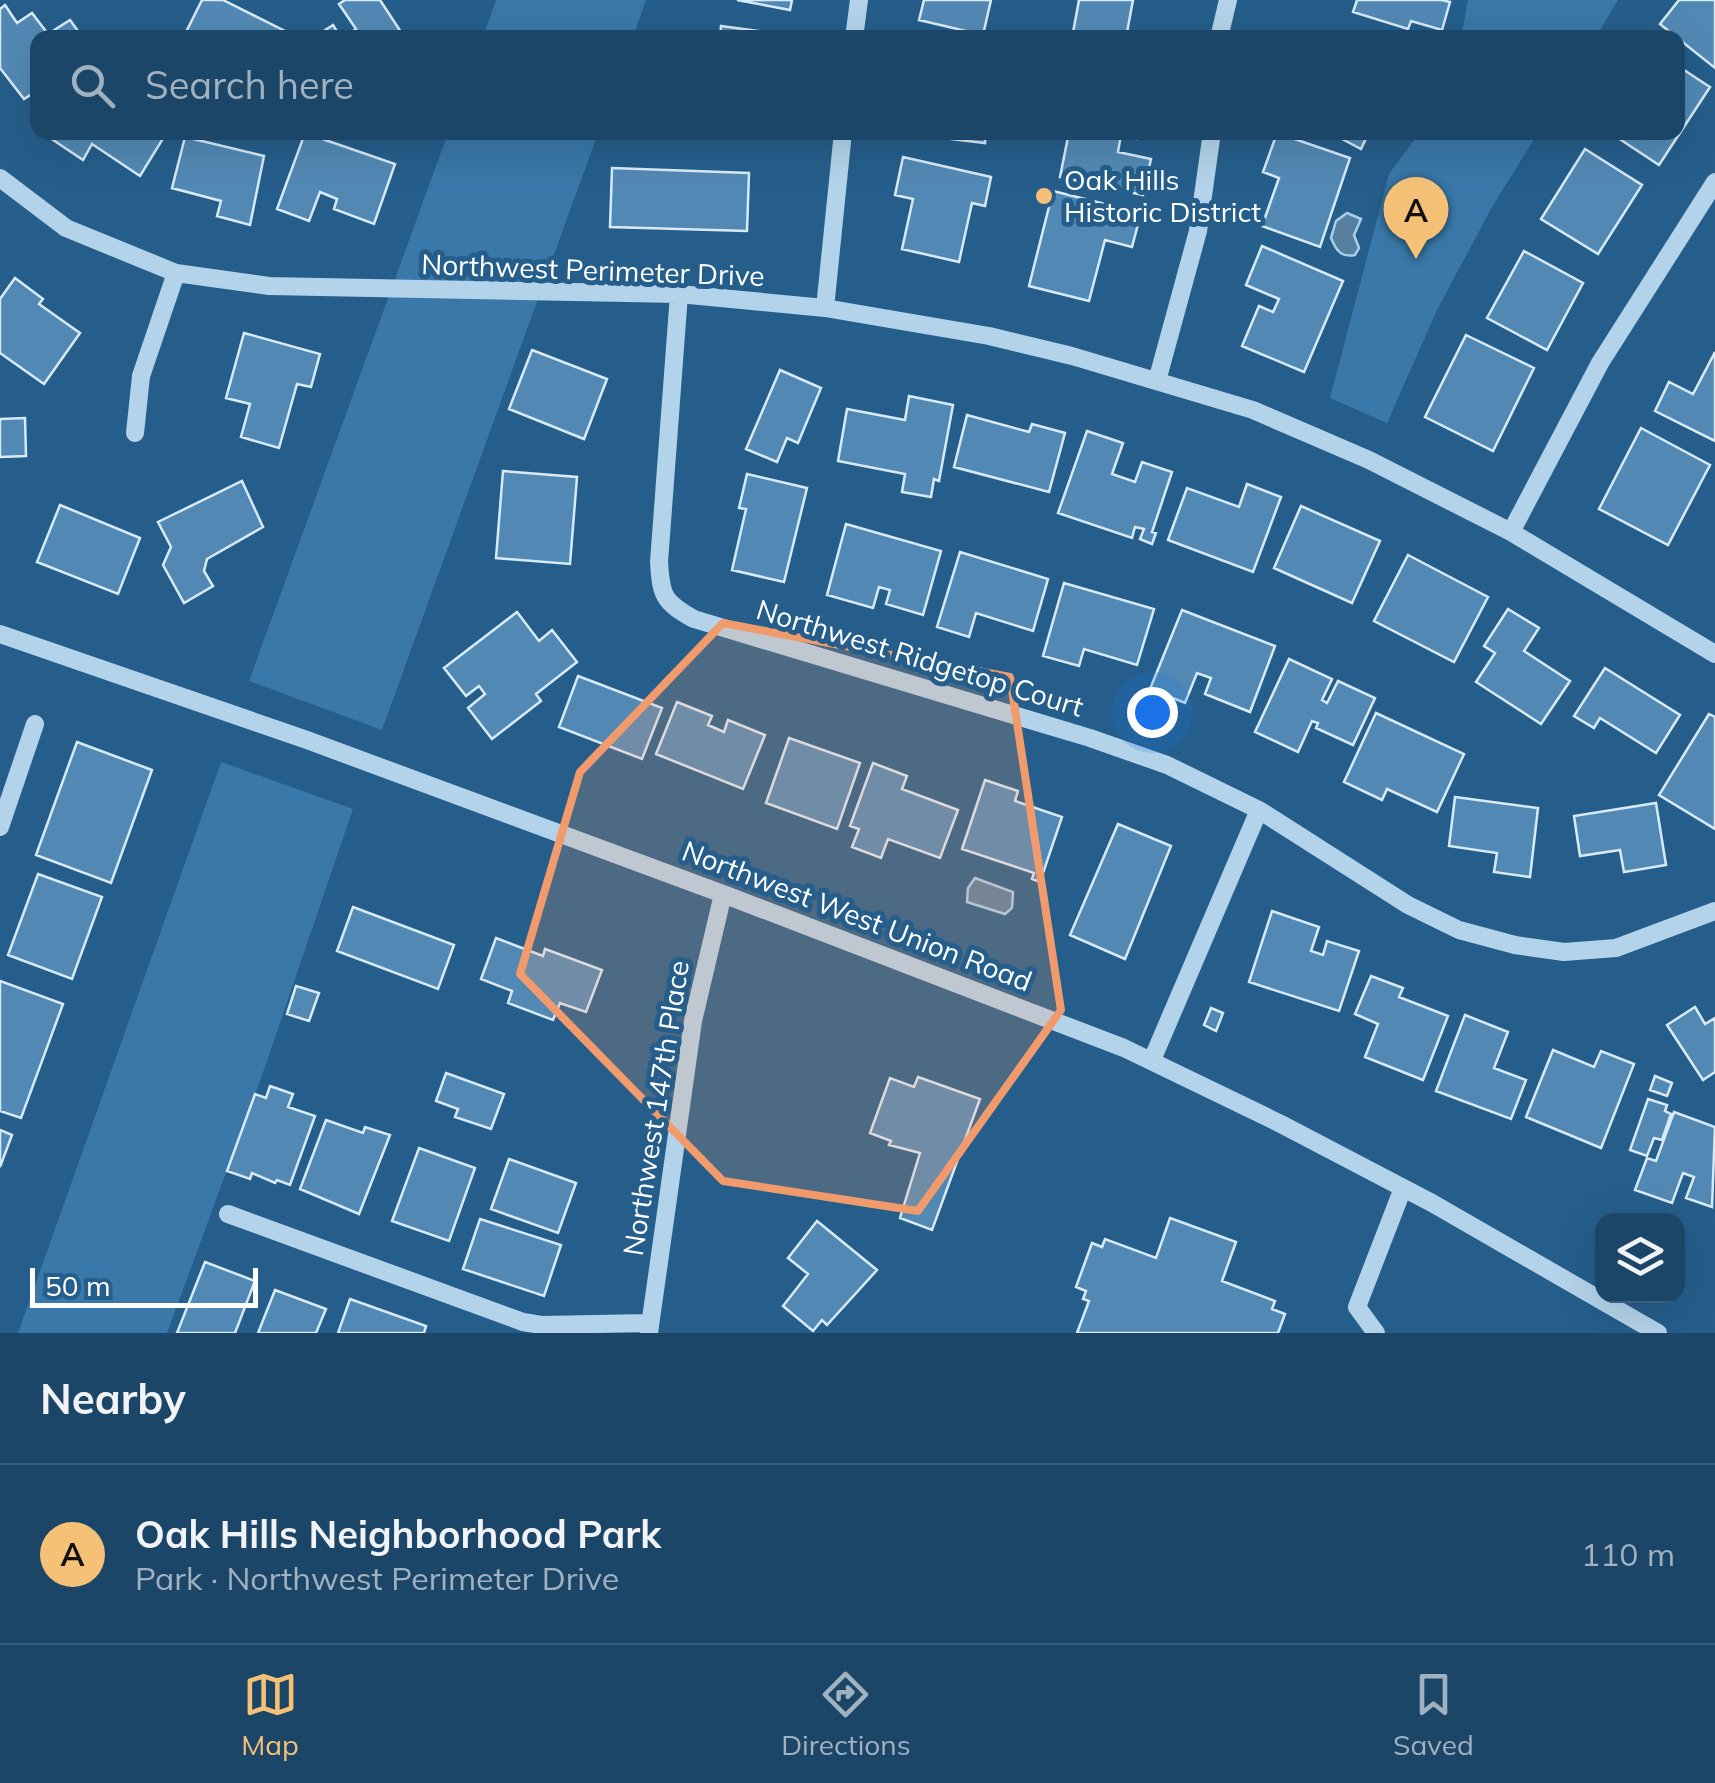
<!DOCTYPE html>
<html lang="en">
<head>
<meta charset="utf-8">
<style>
	body { margin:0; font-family:Mulish,sans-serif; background:#254d6e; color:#f1f3f6 }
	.controls { position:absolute; right:30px; bottom:30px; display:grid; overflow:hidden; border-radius:20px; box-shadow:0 10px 40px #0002 }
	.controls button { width:90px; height:90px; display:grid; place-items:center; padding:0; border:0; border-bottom:2px solid #3a5e7c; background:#1c4668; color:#f1f3f6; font:50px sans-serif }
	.scale { position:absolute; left:30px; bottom:25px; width:228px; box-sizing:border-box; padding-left:10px; border:5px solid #fff; border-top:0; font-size:28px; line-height:35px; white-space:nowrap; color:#fff; -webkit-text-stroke:8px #255e8b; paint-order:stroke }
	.you { position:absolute; left:1152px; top:712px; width:35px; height:35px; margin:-25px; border:8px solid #fff; border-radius:50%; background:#1a73e8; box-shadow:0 0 0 15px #1a73e833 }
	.badge { display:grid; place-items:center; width:65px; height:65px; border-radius:50%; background:#f4c177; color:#111; font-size:32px; font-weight:700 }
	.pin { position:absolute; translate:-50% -82px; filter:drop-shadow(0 2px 5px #0008) }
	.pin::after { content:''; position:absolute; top:52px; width:35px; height:30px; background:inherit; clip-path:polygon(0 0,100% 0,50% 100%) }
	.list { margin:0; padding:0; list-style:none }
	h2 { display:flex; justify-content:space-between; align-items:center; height:130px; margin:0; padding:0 40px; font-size:42px }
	h2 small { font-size:32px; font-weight:400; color:#a0b1c0 }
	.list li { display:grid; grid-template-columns:65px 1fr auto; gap:30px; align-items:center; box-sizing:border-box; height:180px; padding:0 40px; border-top:2px solid #3a5e7c }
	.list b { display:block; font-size:38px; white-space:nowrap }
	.list p { margin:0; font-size:32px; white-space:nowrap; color:#a0b1c0 }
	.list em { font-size:32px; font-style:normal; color:#a0b1c0 }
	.icon { flex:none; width:55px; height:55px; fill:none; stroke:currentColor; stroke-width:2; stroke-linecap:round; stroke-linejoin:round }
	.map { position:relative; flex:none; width:1715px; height:1333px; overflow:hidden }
	.search { position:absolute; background:#1c4668; box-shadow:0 10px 40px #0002; left:30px; right:30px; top:30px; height:110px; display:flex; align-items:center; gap:25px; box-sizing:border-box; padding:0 35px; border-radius:20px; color:#a0b1c0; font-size:38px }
	.sheet { height:310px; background:#1c4668 }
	nav { display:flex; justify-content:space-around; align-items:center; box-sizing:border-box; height:140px; border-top:2px solid #3a5e7c; background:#1c4668; font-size:28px; color:#a0b1c0 }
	nav a { display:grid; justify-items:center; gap:5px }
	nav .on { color:#f4c177 }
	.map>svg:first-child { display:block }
	.green { fill:#3978a8 }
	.water { fill:#597f9e; stroke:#a8cfeb; stroke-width:2.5 }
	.building { fill:#5289b4; stroke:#d8eaf8; stroke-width:2.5 }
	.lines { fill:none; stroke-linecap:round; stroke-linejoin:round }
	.minor { stroke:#b3d3ea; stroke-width:18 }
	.marked { fill:#f19b6d; fill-opacity:0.2; stroke:#f19b6d; stroke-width:8; stroke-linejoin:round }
	.poi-dot { fill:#f4c177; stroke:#255e8b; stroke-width:4 }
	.labels { text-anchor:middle; stroke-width:10; stroke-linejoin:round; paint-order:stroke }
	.poi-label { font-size:28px; fill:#fff; stroke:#255e8b; text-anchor:start }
	.street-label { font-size:28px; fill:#fff; stroke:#255e8b }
</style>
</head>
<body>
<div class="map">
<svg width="1715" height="1333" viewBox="0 0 1715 1333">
	<rect width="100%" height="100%" fill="#255e8b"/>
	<path class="green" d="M496 0H646L633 37H483Z
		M1468 0H1618L1596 37H1461Z
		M1420 132 1538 133 1492 207 1437 310 1387 423 1330 398 1389 174Z
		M448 133H598L382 730 249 681Z
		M221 762 353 809 266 1064 167 1333H18Z"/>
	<path class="water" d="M1347 213 1361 219 1354 235 1359 248 1355 255C1341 258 1336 250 1331 238L1336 221Z
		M975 878 1013 892 1012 908 1005 914 967 902 968 888Z"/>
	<path class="building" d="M202 0H223L287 32 284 38H183Z
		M345 0H380L405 38H342L356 29 339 4Z
		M737 0H792L790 10Z
		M924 0H991L983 35 919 20Z
		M1079 0H1133L1126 38H1072Z
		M1357 0H1442L1450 2 1442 30 1411 21 1408 29 1353 12Z
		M1679 0H1715V68L1660 24Z
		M5 5 17 23 32 13 48 34 70 20 83 38H38V90L24 99 0 68V9Z
		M333 25 341 38H313Z
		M721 26 797 36V38H720Z
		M1678 66 1710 87 1659 165 1609 132H1678Z
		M58 132H167L140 176 92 144 83 160 53 140Z
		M943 132H986L985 143 942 138Z
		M1069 132H1138L1137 139 1121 135 1118 152 1151 159 1143 195 1060 177Z
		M1329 132H1369L1361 149Z
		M305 133 395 164 374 224 334 209 337 199 320 192 309 221 277 209Z
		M1277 133 1350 158 1320 247 1262 226 1279 178 1263 172Z
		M185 137 264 156 250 225 217 216 221 201 172 188Z
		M1585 149 1642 185 1598 254 1541 219Z
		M903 157 991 177 985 206 972 203 959 262 902 249 913 199 895 195Z
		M612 168 749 173 747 231 610 227Z
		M1053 191 1141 213 1132 247 1105 240 1089 301 1029 286Z
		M1262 246 1343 281 1304 372 1242 346 1259 306 1273 312 1279 299 1246 285Z
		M1524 251 1583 283 1547 350 1487 318Z
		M15 278 43 299 39 304 80 333 44 384 0 353V299Z
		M244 333 320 354 311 387 297 384 279 448 241 437 250 404 226 398Z
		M1466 335 1534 368 1493 451 1425 417Z
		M532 350 607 379 584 439 509 409Z
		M1715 352V441L1655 411 1669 382 1693 394Z
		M780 370 821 388 798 443 787 438 777 462 746 449Z
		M909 396 953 405 939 481 934 479 931 497 902 492 905 474 838 461 847 409 905 420Z
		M967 415 1029 432 1032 424 1065 433 1049 492 954 467Z
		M25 418 26 456 0 457V419Z
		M1641 428 1710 465 1668 545 1599 509Z
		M1087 431 1123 443 1112 474 1135 482 1142 462 1172 472 1152 532 1156 533 1152 544 1140 539 1144 529 1135 527 1132 538 1058 513Z
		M503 471 577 477 570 564 496 558Z
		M747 474 807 488 784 582 732 570 746 509 739 508Z
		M242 481 263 527 207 559 204 571 213 586 184 603 163 565 171 547 158 522Z
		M1247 484 1281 497 1253 572 1168 540 1187 488 1239 507Z
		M60 505 140 538 118 594 37 562Z
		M1301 506 1380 541 1352 603 1274 568Z
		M846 524 941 551 923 615 886 604 890 590 879 587 873 608 827 595Z
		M960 552 1048 579 1033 631 976 613 969 637 937 627Z
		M1408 555 1488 597 1454 662 1374 621Z
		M1064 583 1154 609 1137 665 1084 649 1079 666 1043 656Z
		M1508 609 1539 628 1524 651 1570 681 1541 724 1476 682 1495 653 1484 646Z
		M1182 610 1275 646 1250 712 1205 694 1211 678 1197 673 1185 703 1150 689Z
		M517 612 539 641 552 630 577 662 536 694 541 701 492 739 468 708 485 694 479 686 466 696 444 668Z
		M1289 659 1332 679 1322 700 1327 703 1338 681 1375 698 1353 745 1316 728 1318 723 1312 721 1298 752 1255 732Z
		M1605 668 1680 715 1656 753 1600 718 1594 728 1574 716Z
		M578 676 662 708 642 759 559 727Z
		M677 702 712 716 708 725 724 732 728 720 765 735 743 789 656 754Z
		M1376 713 1464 754 1437 812 1387 789 1382 800 1344 782Z
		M1709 714 1715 717V829L1659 795Z
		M789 738 860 763 837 829 766 803Z
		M77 742 152 770 111 883 36 855Z
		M873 763 907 776 902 789 958 810 940 858 888 839 881 858 852 847 859 829 850 826Z
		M985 780 1018 791 1015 801 1062 817 1040 882 1032 879 1034 873 962 849Z
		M1455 797 1538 808 1530 877 1494 872 1497 853 1449 846Z
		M1656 803 1666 865 1624 872 1620 850 1580 856 1574 816Z
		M1118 824 1171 846 1125 959 1070 935Z
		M38 874 102 897 72 979 8 955Z
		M353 907 454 945 438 989 337 951Z
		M1272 911 1319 927 1311 951 1323 955 1327 941 1359 951 1339 1011 1249 982Z
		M496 938 543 956 545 949 602 970 586 1012 560 1003 553 1020 508 1003 512 991 481 979Z
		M1371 976 1403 988 1399 997 1448 1016 1423 1080 1365 1057 1378 1024 1355 1014Z
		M0 981 63 1004 21 1118 0 1111Z
		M296 986 319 993 309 1021 287 1014Z
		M1695 1007 1705 1024 1715 1018V1072L1703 1080 1667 1025Z
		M1211 1008 1223 1013 1216 1031 1204 1025Z
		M1465 1015 1508 1032 1494 1068 1526 1080 1511 1119 1436 1091Z
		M1553 1050 1594 1067 1601 1051 1634 1064 1601 1148 1526 1117Z
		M446 1073 504 1094 491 1129 455 1117 458 1109 436 1101Z
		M1655 1076 1672 1083 1667 1096 1650 1090Z
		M918 1077 980 1099 932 1230 900 1218 920 1153 889 1145 891 1141 870 1133 890 1078 914 1087Z
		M270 1086 293 1094 288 1107 315 1116 290 1185 277 1180 275 1183 252 1173 250 1179 227 1171 255 1094 266 1098Z
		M1648 1099 1667 1105 1665 1111 1671 1114 1662 1140 1654 1138 1647 1156 1630 1150Z
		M1674 1112 1715 1127 1712 1207 1686 1198 1694 1177 1683 1173 1672 1203 1635 1190 1647 1158 1656 1161Z
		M326 1120 363 1133 365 1127 390 1135 359 1214 300 1189Z
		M0 1130 12 1135 0 1167Z
		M419 1148 475 1168 449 1241 392 1221Z
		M509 1159 576 1183 558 1233 491 1209Z
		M1170 1218 1236 1242 1222 1281 1275 1301 1272 1309 1285 1314 1278 1333H1077L1089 1301 1083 1299 1086 1291 1076 1287 1092 1243 1102 1247 1105 1239 1156 1258Z
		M480 1219 561 1245 544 1296 463 1269Z
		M817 1221 877 1270 827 1325 822 1320 813 1331 783 1306 808 1274 788 1258Z
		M205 1262 255 1281 235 1333H177Z
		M275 1290 326 1309 316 1333H258Z
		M350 1299 426 1326 424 1333H338Z"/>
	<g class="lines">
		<path class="minor" d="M854 38 859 0
			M1219 38 1228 0
			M0 178 66 228 176 273 269 286 679 294 825 308 989 336 1072 356 1253 410 1369 460 1511 532 1715 654
			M679 294 659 562C661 595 663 602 694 619L1090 738 1167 765 1259 810 1408 905 1459 930 1515 945 1564 952 1616 948 1715 911
			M825 308 843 132
			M1157 381 1198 231 1212 132
			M135 433 141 376 176 273
			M1511 532 1600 363 1715 182
			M0 634 307 740 723 894 1124 1048 1279 1123 1432 1203 1658 1333
			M0 827 35 724
			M1152 1060 1259 810
			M228 1214 523 1322 541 1325 650 1323
			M649 1333 693 1021 723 894
			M1376 1333 1357 1307 1403 1188"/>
	</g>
	<path class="marked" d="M723 623 1010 677 1061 1010 918 1211 723 1181 520 974 580 772Z"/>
	<circle class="poi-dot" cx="1044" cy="196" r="10"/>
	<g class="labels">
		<g class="poi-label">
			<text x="1064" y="190">Oak Hills<tspan x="1064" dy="32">Historic District</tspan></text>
		</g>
		<g class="street-label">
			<text transform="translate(593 270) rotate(2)" y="10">Northwest Perimeter Drive</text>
			<text transform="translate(920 658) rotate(17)" y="10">Northwest Ridgetop Court</text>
			<text transform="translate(857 916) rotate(21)" y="10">Northwest West Union Road</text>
			<text transform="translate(656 1108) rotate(-81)" y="10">Northwest 147th Place</text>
		</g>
	</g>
</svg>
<div class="controls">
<button><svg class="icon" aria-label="layers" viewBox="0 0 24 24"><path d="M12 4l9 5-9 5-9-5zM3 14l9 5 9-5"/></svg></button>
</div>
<div class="scale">50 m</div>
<div class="you"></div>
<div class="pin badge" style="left:1416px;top:259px">A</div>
<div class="search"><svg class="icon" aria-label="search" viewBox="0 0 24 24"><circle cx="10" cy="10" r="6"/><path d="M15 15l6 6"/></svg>Search here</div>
</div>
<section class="sheet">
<h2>Nearby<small></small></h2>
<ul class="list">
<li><span class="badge">A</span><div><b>Oak Hills Neighborhood Park</b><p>Park · Northwest Perimeter Drive</p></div><em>110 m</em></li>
</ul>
</section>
<nav>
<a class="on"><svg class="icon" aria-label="map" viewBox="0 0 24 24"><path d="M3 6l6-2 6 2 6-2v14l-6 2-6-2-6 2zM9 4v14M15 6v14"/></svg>Map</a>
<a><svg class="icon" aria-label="directions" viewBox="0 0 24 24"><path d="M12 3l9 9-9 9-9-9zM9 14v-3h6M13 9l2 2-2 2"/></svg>Directions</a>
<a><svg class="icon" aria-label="saved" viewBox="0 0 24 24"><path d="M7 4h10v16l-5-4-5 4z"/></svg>Saved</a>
</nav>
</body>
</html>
